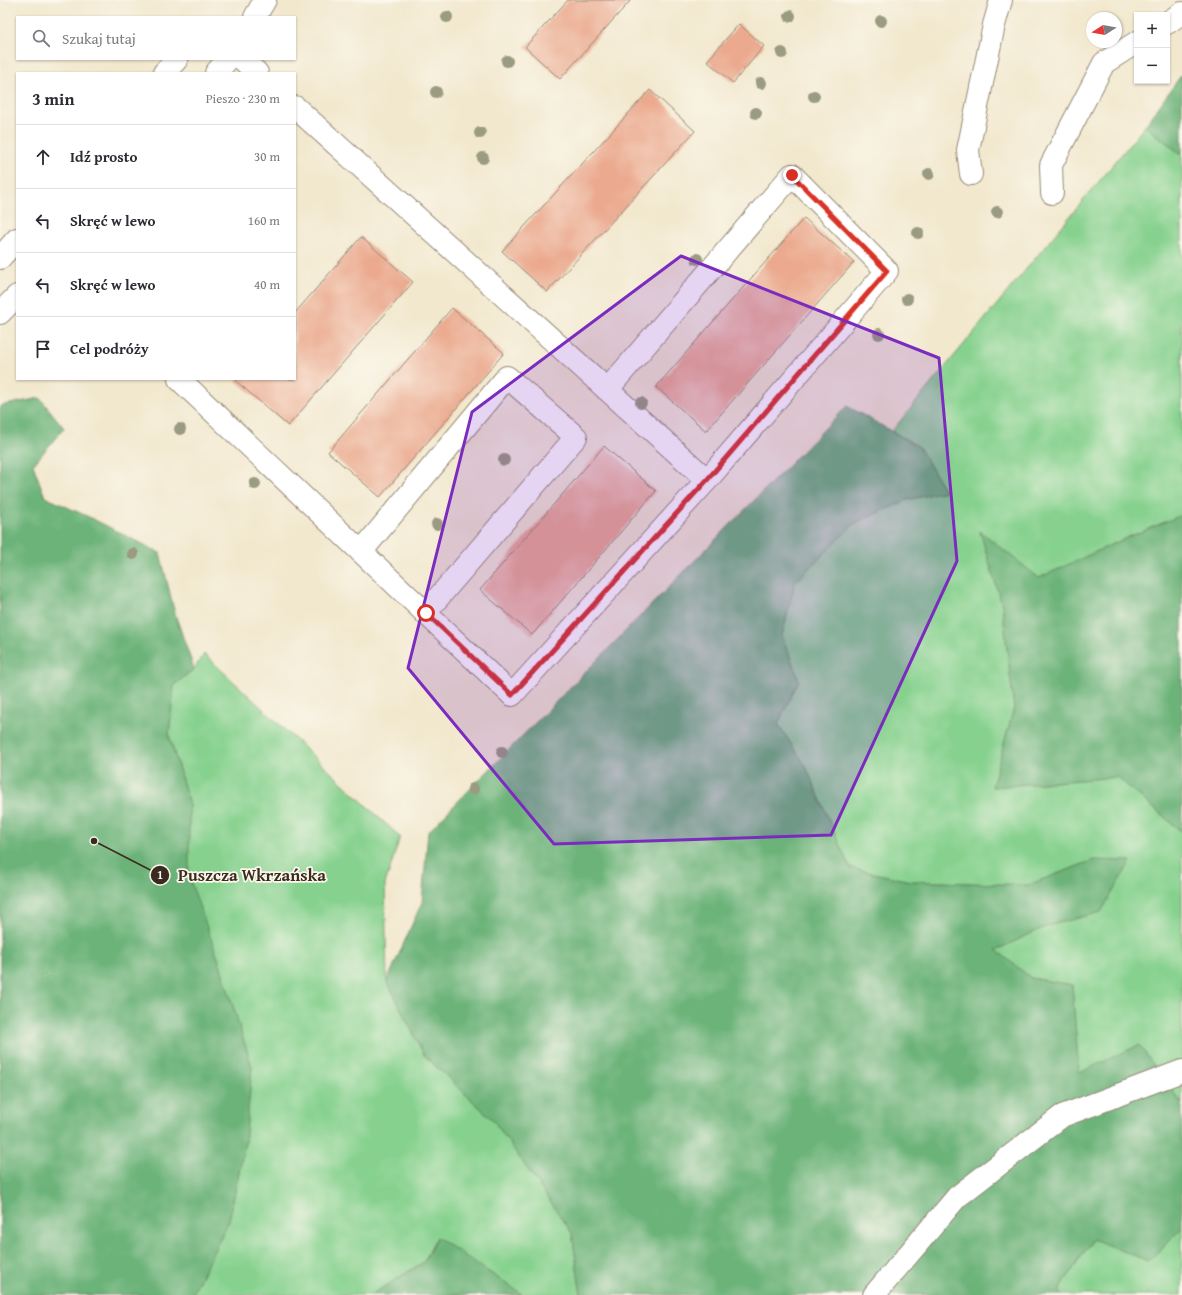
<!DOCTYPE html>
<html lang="pl">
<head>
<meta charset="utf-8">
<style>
	body { margin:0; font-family:"Gentium Book Plus",serif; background:#f2f2f3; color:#2b2b33 }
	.controls { position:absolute; right:12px; top:12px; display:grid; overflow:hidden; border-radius:0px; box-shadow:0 1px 3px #0004 }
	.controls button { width:36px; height:36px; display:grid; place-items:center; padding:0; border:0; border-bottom:1px solid #e1e1e2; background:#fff; color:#2b2b33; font:20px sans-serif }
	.compass { position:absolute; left:1086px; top:12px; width:36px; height:36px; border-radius:50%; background:#fff; box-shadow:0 1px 3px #0004; rotate:259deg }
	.stop { position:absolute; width:12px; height:12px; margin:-9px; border:3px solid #d93025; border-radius:50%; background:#fff }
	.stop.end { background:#d93025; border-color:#fff; box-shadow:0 1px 4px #0008 }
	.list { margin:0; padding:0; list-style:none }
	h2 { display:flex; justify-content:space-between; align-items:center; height:52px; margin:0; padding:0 16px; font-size:17px }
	h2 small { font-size:13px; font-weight:400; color:#7c7c81 }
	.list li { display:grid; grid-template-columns:26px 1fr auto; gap:12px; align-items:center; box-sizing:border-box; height:64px; padding:0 16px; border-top:1px solid #e1e1e2 }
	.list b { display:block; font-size:15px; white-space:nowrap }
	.list em { font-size:13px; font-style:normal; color:#7c7c81 }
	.icon { flex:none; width:22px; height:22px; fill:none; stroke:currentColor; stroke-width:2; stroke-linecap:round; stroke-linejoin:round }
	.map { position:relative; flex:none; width:1182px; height:1295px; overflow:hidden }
	.search { position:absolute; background:#fff; box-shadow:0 1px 3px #0004; left:16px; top:16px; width:280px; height:44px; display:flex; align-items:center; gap:10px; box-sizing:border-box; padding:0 14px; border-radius:0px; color:#7c7c81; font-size:15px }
	.panel { position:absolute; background:#fff; box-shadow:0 1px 3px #0004; left:16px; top:72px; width:280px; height:308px; border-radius:0px }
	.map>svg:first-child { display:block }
	.green { fill:#86d18e; stroke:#607e56 }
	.forest { fill:#6cb379; stroke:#546e4c }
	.building { fill:#ebaa8f }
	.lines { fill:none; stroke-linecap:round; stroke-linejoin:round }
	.minor-casing { stroke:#968976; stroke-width:24 }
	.minor { stroke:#fff; stroke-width:22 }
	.tree { fill:#9a9b80 }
	.route { stroke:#d93025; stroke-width:5 }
	.marked { fill:#7b2cbf; fill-opacity:0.2; stroke:#7b2cbf; stroke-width:3; stroke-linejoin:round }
	.leader { fill:none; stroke:#3b2a1e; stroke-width:1.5 }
	.callout-dot { fill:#3b2a1e; stroke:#fbf7ec; stroke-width:1.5 }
	.mark-label { font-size:12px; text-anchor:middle; font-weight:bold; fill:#fff }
	.callout-label { font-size:17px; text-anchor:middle; font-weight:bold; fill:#3b2a1e; stroke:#fbf7ec; stroke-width:3.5; stroke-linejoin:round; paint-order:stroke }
</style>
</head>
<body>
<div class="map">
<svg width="1182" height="1295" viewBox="0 0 1182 1295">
	<rect width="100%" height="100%" fill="#fbf7ec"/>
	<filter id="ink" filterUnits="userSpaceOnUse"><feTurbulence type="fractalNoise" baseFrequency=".025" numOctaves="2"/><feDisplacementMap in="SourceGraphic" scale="8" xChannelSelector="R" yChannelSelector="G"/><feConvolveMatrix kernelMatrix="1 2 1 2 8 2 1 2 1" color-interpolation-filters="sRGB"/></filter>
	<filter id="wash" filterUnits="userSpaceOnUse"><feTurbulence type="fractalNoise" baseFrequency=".012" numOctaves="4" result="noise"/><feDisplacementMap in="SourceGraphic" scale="16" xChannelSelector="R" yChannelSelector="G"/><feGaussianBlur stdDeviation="0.9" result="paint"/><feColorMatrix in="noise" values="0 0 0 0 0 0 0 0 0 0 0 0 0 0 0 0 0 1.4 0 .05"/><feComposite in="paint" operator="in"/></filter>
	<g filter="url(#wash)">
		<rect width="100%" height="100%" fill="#f2e8ce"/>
		<path class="green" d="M1145 126 1182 155V515L1124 539 1039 578 980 532 1002 605 1014 708 992 787 1117 777 1182 832V1104L1139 1045 1079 1074 1072 985 1031 978 996 950 1047 926 1101 912 1094 860 1028 885 910 881 850 868 806 767 778 724 799 680 782 636 795 582 855 523 907 500 945 491 919 447 892 431Z
			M204 654 400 837 385 884 387 981 424 1055 494 1121 572 1233 581 1295H523L437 1237 424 1262 371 1295H192L229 1220 245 1143 252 1067 219 961 188 877 189 804 169 735 174 685 194 669Z
			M1182 1228V1295H1061L1059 1290 1093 1239 1148 1261Z"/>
		<path class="forest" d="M1182 74V155L1145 126Z
			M40 398 64 428 33 465 45 497 89 517 160 553 175 614 194 669 174 685 169 735 189 804V877L219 961 252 1067 245 1143 229 1220 192 1295H0V406Z
			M847 406 919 447 945 491 907 500 855 523 795 582 782 636 799 680 778 724 806 767 850 868 910 881 1028 885 1094 860 1131 861 1101 912 1047 926 996 950 1031 978 1072 985 1079 1073 1139 1045 1182 1104V1228L1148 1261 1093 1239 1059 1290 1061 1295H581L572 1233 494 1121 424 1055 387 981 422 902 428 832Z
			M1182 515V832L1117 777 992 787 1014 708 1002 605 980 531 1039 578 1124 539Z
			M437 1237 523 1295H371L424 1262Z"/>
		<g id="blocks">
			<path class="building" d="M568 0H631L560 79 525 47Z
				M739 24 764 46 733 83 707 61Z
				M650 90 695 131 547 292 502 251Z
				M804 218 854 262 706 431 656 387Z
				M361 237 413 282 288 426 236 381 238 379H295V313Z
				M452 308 504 353 380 497 328 452Z
				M604 446 656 491 532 635 480 590Z"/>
		</g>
	</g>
	<g filter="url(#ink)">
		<use href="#blocks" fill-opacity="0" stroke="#968976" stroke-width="1"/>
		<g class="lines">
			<g class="minor-casing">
				<path id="minor" d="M255 17 265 0
					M1167 23 1182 13
					M242 59 257 73
					M164 73 177 59
					M216 73 228 59
					M971 174 968 150 994 25 1001 0
					M1052 193 1051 165 1104 63 1137 42
					M0 258 17 239
					M0 313 17 296
					M179 379 512 695 707 480 295 107
					M607 390 792 175 887 271 707 480
					M361 552 507 377 576 437 425 613
					M874 1295 957 1197 1062 1116 1182 1071"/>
			</g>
			<use href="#minor" class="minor"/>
		</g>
		<g class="tree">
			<circle cx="790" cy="16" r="6"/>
			<circle cx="447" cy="17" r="6"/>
			<circle cx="881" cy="21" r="6"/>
			<circle cx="782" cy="53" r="6"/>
			<circle cx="507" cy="61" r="6"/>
			<circle cx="761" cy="83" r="6"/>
			<circle cx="436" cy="92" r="6"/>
			<circle cx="814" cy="96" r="6"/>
			<circle cx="756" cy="113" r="6"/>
			<circle cx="480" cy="133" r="6"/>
			<circle cx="483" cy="158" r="6"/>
			<circle cx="929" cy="174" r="6"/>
			<circle cx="997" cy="212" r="6"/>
			<circle cx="918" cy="233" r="6"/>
			<circle cx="697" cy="259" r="6"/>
			<circle cx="907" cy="299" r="6"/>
			<circle cx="879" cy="334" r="6"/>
			<circle cx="641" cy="403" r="6"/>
			<circle cx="180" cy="429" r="6"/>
			<circle cx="504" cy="460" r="6"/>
			<circle cx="255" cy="484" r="6"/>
			<circle cx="437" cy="524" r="6"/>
			<circle cx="133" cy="554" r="6"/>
			<circle cx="502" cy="752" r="6"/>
			<circle cx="473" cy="789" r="6"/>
		</g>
	</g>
	<g class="lines" filter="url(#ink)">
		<path class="route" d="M426 613 512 695 707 480 887 271 792 175"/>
	</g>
	<path class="marked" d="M681 256 939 358 957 561 831 835 554 844 408 668 472 412Z"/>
	<path class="leader" d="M94 841L160 875"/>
	<g class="callout-dot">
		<circle cx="94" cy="841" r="4"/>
		<circle cx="160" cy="875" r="10"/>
	</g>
	<g class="mark-label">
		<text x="160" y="879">1</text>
	</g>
	<g class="callout-label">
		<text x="252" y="881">Puszcza Wkrzańska</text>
	</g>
</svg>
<div class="controls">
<button>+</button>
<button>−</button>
</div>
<svg class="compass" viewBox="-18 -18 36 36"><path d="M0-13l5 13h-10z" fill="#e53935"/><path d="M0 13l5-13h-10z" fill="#7c7c81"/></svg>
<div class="stop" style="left:426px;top:613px"></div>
<div class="stop end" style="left:792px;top:175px"></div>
<div class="search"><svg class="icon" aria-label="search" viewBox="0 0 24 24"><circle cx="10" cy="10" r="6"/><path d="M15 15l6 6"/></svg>Szukaj tutaj</div>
<section class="panel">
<h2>3 min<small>Pieszo · 230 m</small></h2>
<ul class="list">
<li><svg class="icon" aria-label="ahead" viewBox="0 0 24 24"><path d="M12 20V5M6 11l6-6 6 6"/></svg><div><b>Idź prosto</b></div><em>30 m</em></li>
<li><svg class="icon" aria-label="left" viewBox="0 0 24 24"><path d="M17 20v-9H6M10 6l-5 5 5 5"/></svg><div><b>Skręć w lewo</b></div><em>160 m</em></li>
<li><svg class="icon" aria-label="left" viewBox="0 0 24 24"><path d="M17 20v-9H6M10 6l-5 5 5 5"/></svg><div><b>Skręć w lewo</b></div><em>40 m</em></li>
<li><svg class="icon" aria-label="arrive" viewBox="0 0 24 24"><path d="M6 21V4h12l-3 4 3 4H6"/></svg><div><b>Cel podróży</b></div></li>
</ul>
</section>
</div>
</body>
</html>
